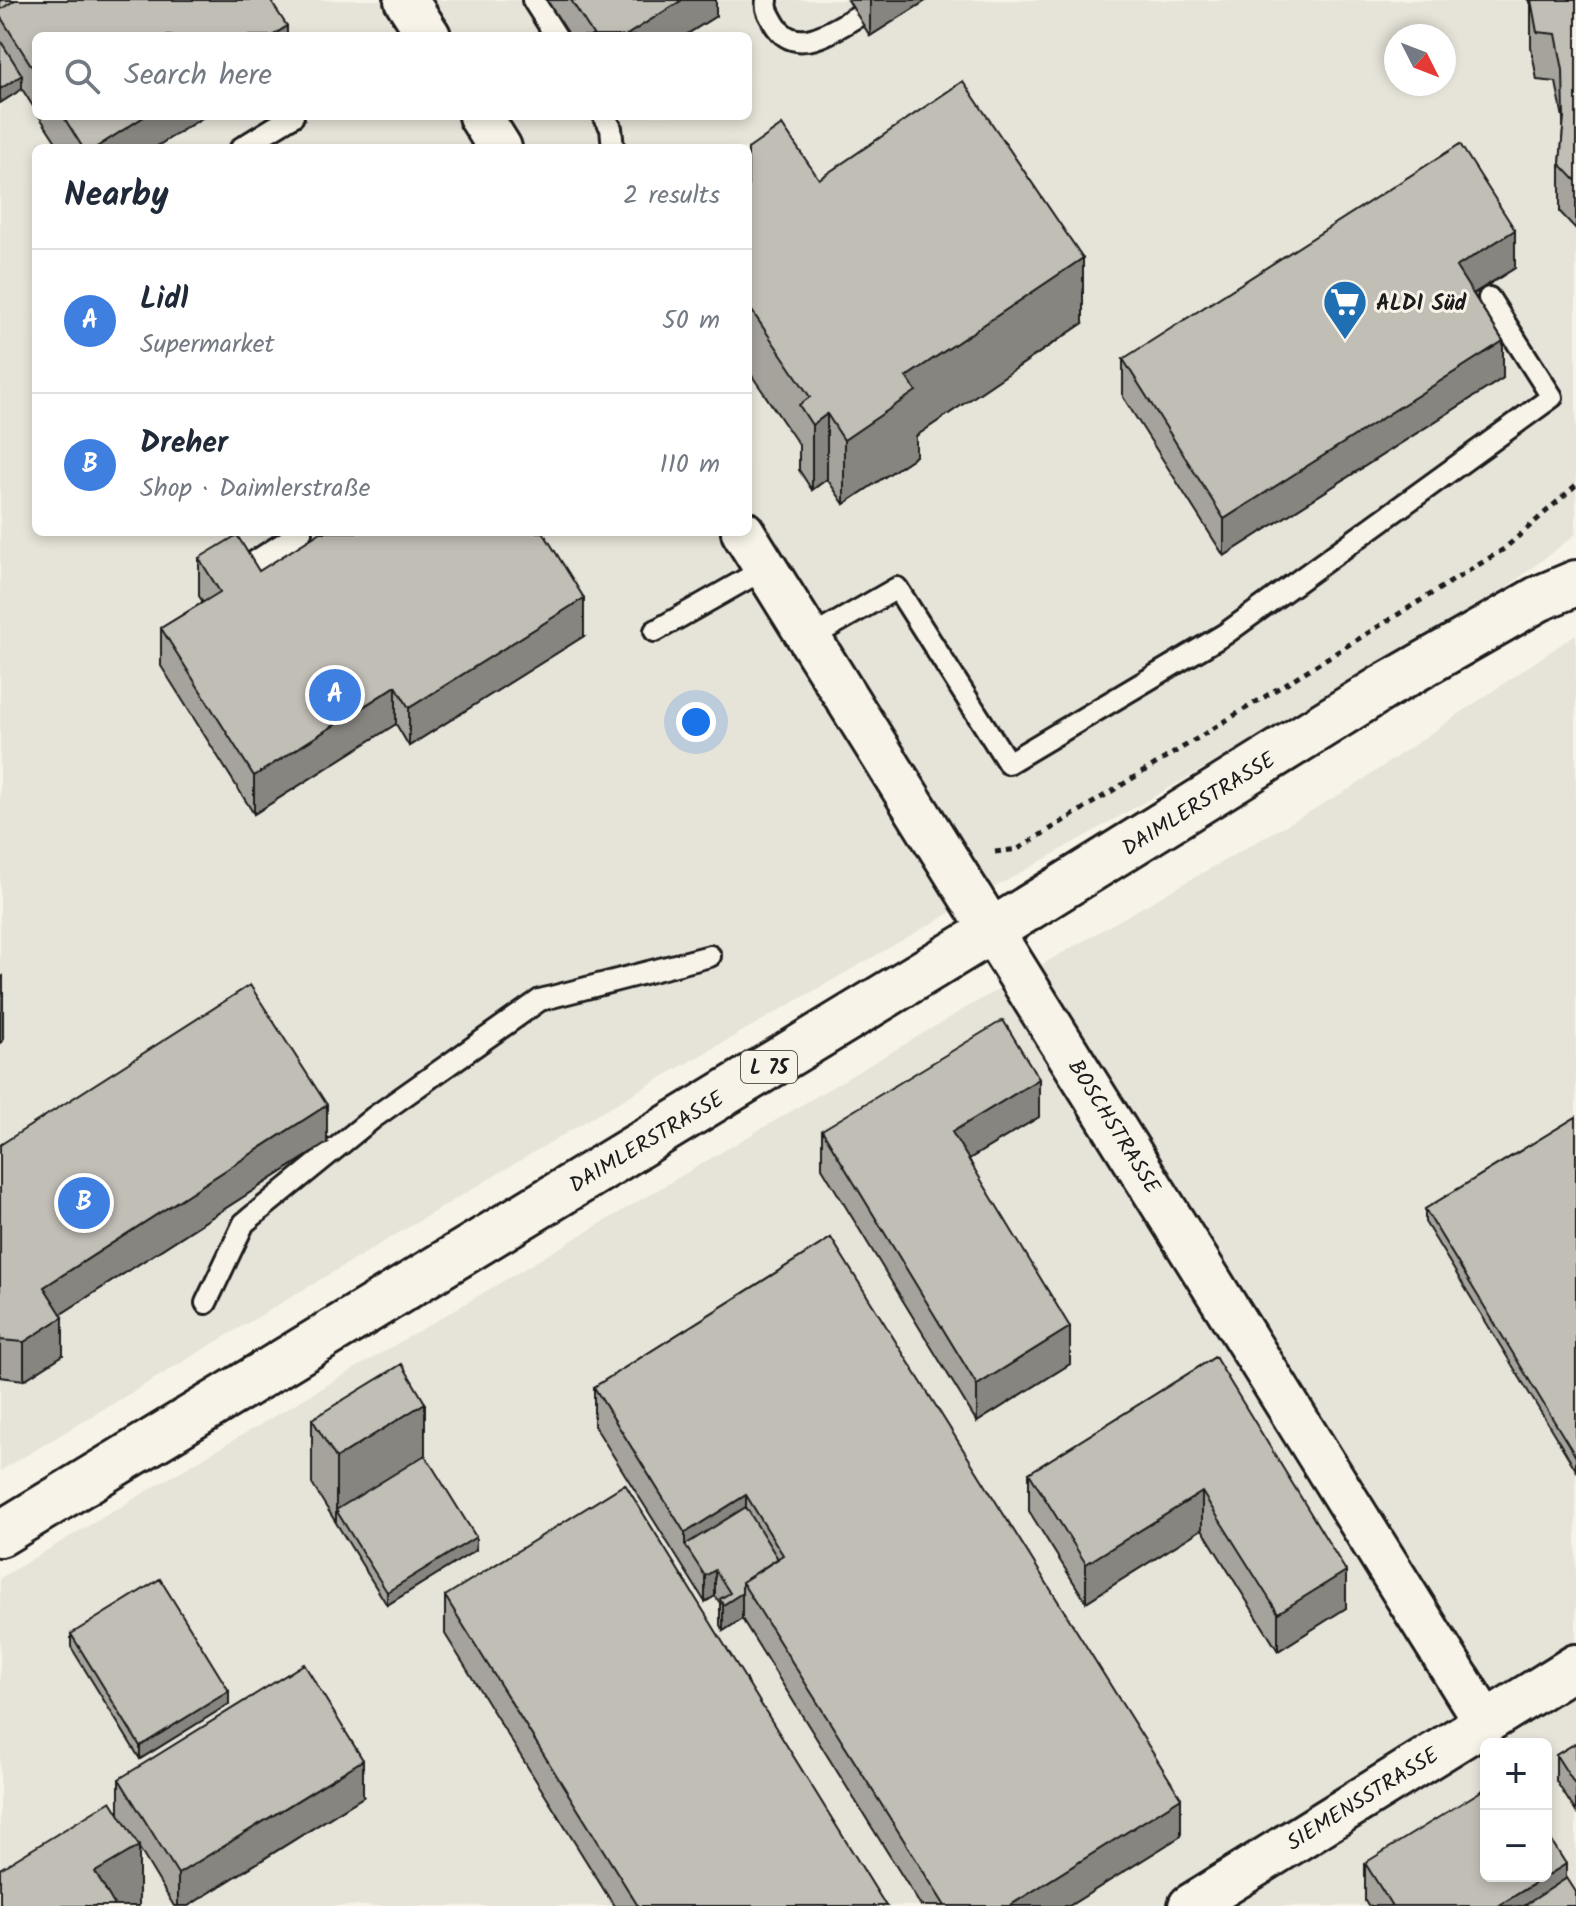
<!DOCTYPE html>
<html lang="en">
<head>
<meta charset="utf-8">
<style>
	body { margin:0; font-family:Kalam,sans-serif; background:#f6f6f7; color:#1f2937 }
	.controls { position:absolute; right:24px; bottom:24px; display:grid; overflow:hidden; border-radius:12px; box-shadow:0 4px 12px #0003 }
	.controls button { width:72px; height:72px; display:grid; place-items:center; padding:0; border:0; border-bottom:2px solid #e0e1e3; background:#fff; color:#1f2937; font:40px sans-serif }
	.compass { position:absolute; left:1384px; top:24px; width:72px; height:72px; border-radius:50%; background:#fff; box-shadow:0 4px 12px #0003; rotate:132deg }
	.you { position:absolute; left:696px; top:722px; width:28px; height:28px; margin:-20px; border:6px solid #fff; border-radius:50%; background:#1a73e8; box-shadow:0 0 0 12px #1a73e833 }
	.badge { display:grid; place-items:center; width:52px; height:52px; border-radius:50%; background:#db2777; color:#fff; font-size:26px; font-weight:700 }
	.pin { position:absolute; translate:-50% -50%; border:4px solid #fff; box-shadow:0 2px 8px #0006 }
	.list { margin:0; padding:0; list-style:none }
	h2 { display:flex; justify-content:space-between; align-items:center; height:104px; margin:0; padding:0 32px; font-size:34px }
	h2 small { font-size:26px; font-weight:400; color:#747a83 }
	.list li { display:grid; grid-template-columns:52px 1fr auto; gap:24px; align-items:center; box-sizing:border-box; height:144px; padding:0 32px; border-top:2px solid #e0e1e3 }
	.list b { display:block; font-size:30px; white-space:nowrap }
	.list p { margin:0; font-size:26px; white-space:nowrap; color:#747a83 }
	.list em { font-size:26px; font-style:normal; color:#747a83 }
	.icon { flex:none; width:44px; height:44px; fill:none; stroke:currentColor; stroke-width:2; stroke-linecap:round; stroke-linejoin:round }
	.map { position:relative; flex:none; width:1576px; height:1906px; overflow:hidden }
	.search { position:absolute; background:#fff; box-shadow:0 4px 12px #0003; left:32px; top:32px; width:720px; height:88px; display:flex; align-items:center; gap:20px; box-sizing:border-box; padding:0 28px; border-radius:12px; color:#747a83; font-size:30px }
	.panel { position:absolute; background:#fff; box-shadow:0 4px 12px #0003; left:32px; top:144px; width:720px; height:392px; border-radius:12px }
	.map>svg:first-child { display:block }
	.built { fill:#e6e3d9; fill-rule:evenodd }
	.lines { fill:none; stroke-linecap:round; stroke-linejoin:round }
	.lane-casing { stroke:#1c1c1c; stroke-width:26 }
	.street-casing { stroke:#1c1c1c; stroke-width:48 }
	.primary-casing { stroke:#1c1c1c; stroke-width:50 }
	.path { stroke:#1c1c1c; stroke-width:5; stroke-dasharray:6 6; stroke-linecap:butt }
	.lane { stroke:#f7f3e8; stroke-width:20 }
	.street { stroke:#f7f3e8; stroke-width:42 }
	.primary { stroke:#f7f3e8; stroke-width:44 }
	.wall { fill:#a5a39c; stroke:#1c1c1c; stroke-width:2 }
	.shaded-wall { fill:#86857f; stroke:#1c1c1c; stroke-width:2 }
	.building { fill:#c0beb5; stroke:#1c1c1c; stroke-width:2 }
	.labels { text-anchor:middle; stroke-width:6; stroke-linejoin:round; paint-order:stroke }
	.shield { fill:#f7f3e8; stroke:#5e5c59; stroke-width:2 }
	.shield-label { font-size:20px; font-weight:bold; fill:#1c1c1c }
	.poi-label { font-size:22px; font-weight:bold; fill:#1c1c1c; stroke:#f7f3e8; text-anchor:start }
	.street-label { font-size:22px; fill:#1c1c1c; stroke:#f7f3e8 }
</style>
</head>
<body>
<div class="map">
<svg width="1576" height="1906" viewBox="0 0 1576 1906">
	<rect width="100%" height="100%" fill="#f7f3e8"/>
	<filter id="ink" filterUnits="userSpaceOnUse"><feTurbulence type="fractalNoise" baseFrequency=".0125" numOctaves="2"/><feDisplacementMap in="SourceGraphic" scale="16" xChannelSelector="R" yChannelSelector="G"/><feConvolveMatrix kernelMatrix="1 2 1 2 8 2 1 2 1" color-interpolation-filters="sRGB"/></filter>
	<g filter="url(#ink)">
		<path class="built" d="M0 0H1576V534L1467 618 603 1111 0 1471ZM36 36H748V116H36ZM1396 36H1444V84H1396ZM36 148H748V532H36Z
			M1576 634V1906H0V1578L971 1005 1351 788ZM1486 1744H1546V1876H1486Z"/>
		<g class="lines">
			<g class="lane-casing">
				<path id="lane" d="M533 0 556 36
					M767 0C765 10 770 15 774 23 795 59 833 30 858 16
					M604 116 611 128 613 148
					M241 148 293 116
					M256 561 301 532
					M655 631 766 568
					M810 638 897 588 1008 763 1225 634 1552 397 1489 298
					M206 1303 244 1223 373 1118 540 1000 710 956"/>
			</g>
			<g class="street-casing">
				<path id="street" d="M406 0 429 36
					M480 116 500 148
					M743 532 1485 1722
					M1190 1906 1576 1666"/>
			</g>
			<g class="primary-casing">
				<path id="primary" d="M0 1534 993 930 1384 687 1538 599 1576 583"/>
			</g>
			<path class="path" d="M995 852 1018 849 1504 549 1576 485"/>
			<use href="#lane" class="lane"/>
			<use href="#street" class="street"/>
			<use href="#primary" class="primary"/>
		</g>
		<path class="wall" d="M0 0 287 36H36V111L22 89 0 103Z
			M547 0H716V16L684 36H570Z
			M848 0H927L870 36Z
			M1528 0H1576V229L1560 212V164L1563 130V118L1556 82 1537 80 1531 47V4Z
			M39 116H205L154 148H60Z
			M748 149 819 179 1083 323 916 436V456L844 504 827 479 812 490 799 470V445L748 370Z
			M1515 268 1474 294 1503 378 1224 556 1123 397V359Z
			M199 558 259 571 584 636 409 746 396 724 254 814 161 666V628L203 602 199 596Z
			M1039 1117 969 1159 1070 1364 977 1422 822 1168V1130Z
			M1576 1117V1470L1425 1222V1209Z
			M327 1143 61 1314 63 1355 24 1380 0 1377V1145Z
			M831 1238 1181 1836 1069 1906H921L742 1619 723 1631 720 1625V1603L715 1596 705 1602 594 1425V1387Z
			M1215 1357 1346 1608 1278 1651 1202 1529 1086 1602 1029 1511V1473Z
			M312 1419 425 1455 476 1550 387 1605 312 1484Z
			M445 1596 886 1906H614L445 1634Z
			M71 1634 229 1704 140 1759 71 1647Z
			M1576 1743V1812L1556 1781V1755Z
			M119 1779 363 1797 188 1906H174L139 1848V1906H0V1869L119 1813Z
			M1365 1863 1566 1880 1576 1906H1368L1365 1901Z"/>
		<path class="shaded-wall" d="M682 0H716V16L684 36H625Z
			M870 0H927L870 36Z
			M287 26V36H272Z
			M22 75V89L0 103V89Z
			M145 116H205L154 148H95Z
			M1515 230V268L1456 304V267Z
			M1083 258V323L916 436V456L844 504V440L906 377Z
			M1503 341V378L1224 556V519Z
			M827 414V479L812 490V425Z
			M584 598V636L409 746V708Z
			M396 686V724L254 814V776Z
			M3 976V1041L0 1043V978Z
			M1039 1079V1117L952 1169V1132Z
			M327 1105V1143L44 1325V1287Z
			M63 1317V1355L24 1380V1342Z
			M1070 1327V1364L977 1422V1385Z
			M425 1403V1468L336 1510V1523V1458Z
			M1202 1492V1529L1086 1602V1564Z
			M746 1495V1533L685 1545V1533Z
			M476 1537V1550L387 1605V1592Z
			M715 1570V1596L705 1602V1576Z
			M1346 1571V1608L1278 1651V1613Z
			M742 1593V1619L723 1631V1605Z
			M229 1691V1704L140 1759V1746Z
			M363 1760V1797L188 1906H178V1874Z
			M1181 1798V1836L1069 1906H1009Z
			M139 1846V1906H95V1872Z
			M1566 1864V1902L1559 1906H1498Z"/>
		<path class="building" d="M0 0H15L0 10Z
			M15 0H270L287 26 272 36H36V73L0 16V10Z
			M571 0H682L625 36H594Z
			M1531 0H1576V181L1560 164 1564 117 1563 70 1556 34 1537 32Z
			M0 40 22 75 0 89Z
			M963 81 1083 258 906 377 916 391 844 440 827 414 812 425 799 405 810 397 748 305V149L782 125 819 179Z
			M63 116H145L95 148H83Z
			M1460 144 1515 230 1456 267 1503 341 1224 519 1123 359Z
			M321 532H543L584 598 409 708 396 686 254 776 161 628 220 592 199 558 237 535 259 571Z
			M250 985 327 1105 44 1287 63 1317 24 1342 0 1340V1145Z
			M1003 1020 1039 1079 952 1132 1070 1327 977 1385 822 1130Z
			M1576 1117V1457L1425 1209Z
			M831 1238 1181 1798 1009 1906H945L742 1582 783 1555 746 1495 685 1533 594 1387Z
			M1215 1357 1346 1571 1278 1613 1202 1492 1086 1564 1029 1473Z
			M402 1364 425 1403 336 1458 312 1419Z
			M425 1455 476 1537 387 1592 336 1510Z
			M625 1484 886 1906H638L445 1596Z
			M746 1507 778 1559 742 1582V1593L723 1605 720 1599 730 1593 715 1570 705 1576 685 1545Z
			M160 1579 229 1691 140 1746 71 1634Z
			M304 1664 363 1760 178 1874 119 1779Z
			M1576 1743V1786L1556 1755Z
			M1486 1788V1876H1546V1832L1566 1864 1498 1906H1392L1365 1863Z
			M111 1801 139 1846 95 1872 115 1906H2L0 1903V1869Z
			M1567 1878 1576 1892V1906H1524Z"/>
	</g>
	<defs>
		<g id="supermarket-pin" transform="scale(2.3)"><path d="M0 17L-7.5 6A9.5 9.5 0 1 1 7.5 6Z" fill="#1f6fb2" stroke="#f7f3e8"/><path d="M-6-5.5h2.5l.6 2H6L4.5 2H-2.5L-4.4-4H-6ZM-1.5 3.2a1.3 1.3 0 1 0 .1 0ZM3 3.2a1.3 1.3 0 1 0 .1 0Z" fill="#fff"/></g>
	</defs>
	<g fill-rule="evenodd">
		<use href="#supermarket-pin" x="1345" y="302"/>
	</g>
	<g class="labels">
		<rect class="shield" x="741" y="1051" width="56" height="32" rx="6"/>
		<g class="shield-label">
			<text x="769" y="1074">L 75</text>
		</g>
		<g class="poi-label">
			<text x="1376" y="310">ALDI Süd</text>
		</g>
		<g class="street-label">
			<text transform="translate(1198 803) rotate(-32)" y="8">DAIMLERSTRASSE</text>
			<text transform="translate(1115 1126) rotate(58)" y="8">BOSCHSTRASSE</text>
			<text transform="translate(646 1141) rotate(-31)" y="8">DAIMLERSTRASSE</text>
			<text transform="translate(1362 1798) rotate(-32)" y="8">SIEMENSSTRASSE</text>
		</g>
	</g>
</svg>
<div class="controls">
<button>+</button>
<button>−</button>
</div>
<svg class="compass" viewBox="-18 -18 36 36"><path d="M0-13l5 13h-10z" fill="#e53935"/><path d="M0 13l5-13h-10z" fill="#747a83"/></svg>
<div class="you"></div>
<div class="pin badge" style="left:335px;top:695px;background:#3f7fe0">A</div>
<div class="pin badge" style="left:84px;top:1203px;background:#3f7fe0">B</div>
<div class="search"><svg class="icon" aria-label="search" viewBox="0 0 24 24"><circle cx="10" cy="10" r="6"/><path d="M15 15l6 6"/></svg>Search here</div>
<section class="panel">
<h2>Nearby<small>2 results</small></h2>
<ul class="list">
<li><span class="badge" style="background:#3f7fe0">A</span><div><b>Lidl</b><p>Supermarket</p></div><em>50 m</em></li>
<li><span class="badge" style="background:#3f7fe0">B</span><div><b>Dreher</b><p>Shop · Daimlerstraße</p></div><em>110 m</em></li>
</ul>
</section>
</div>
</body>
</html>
